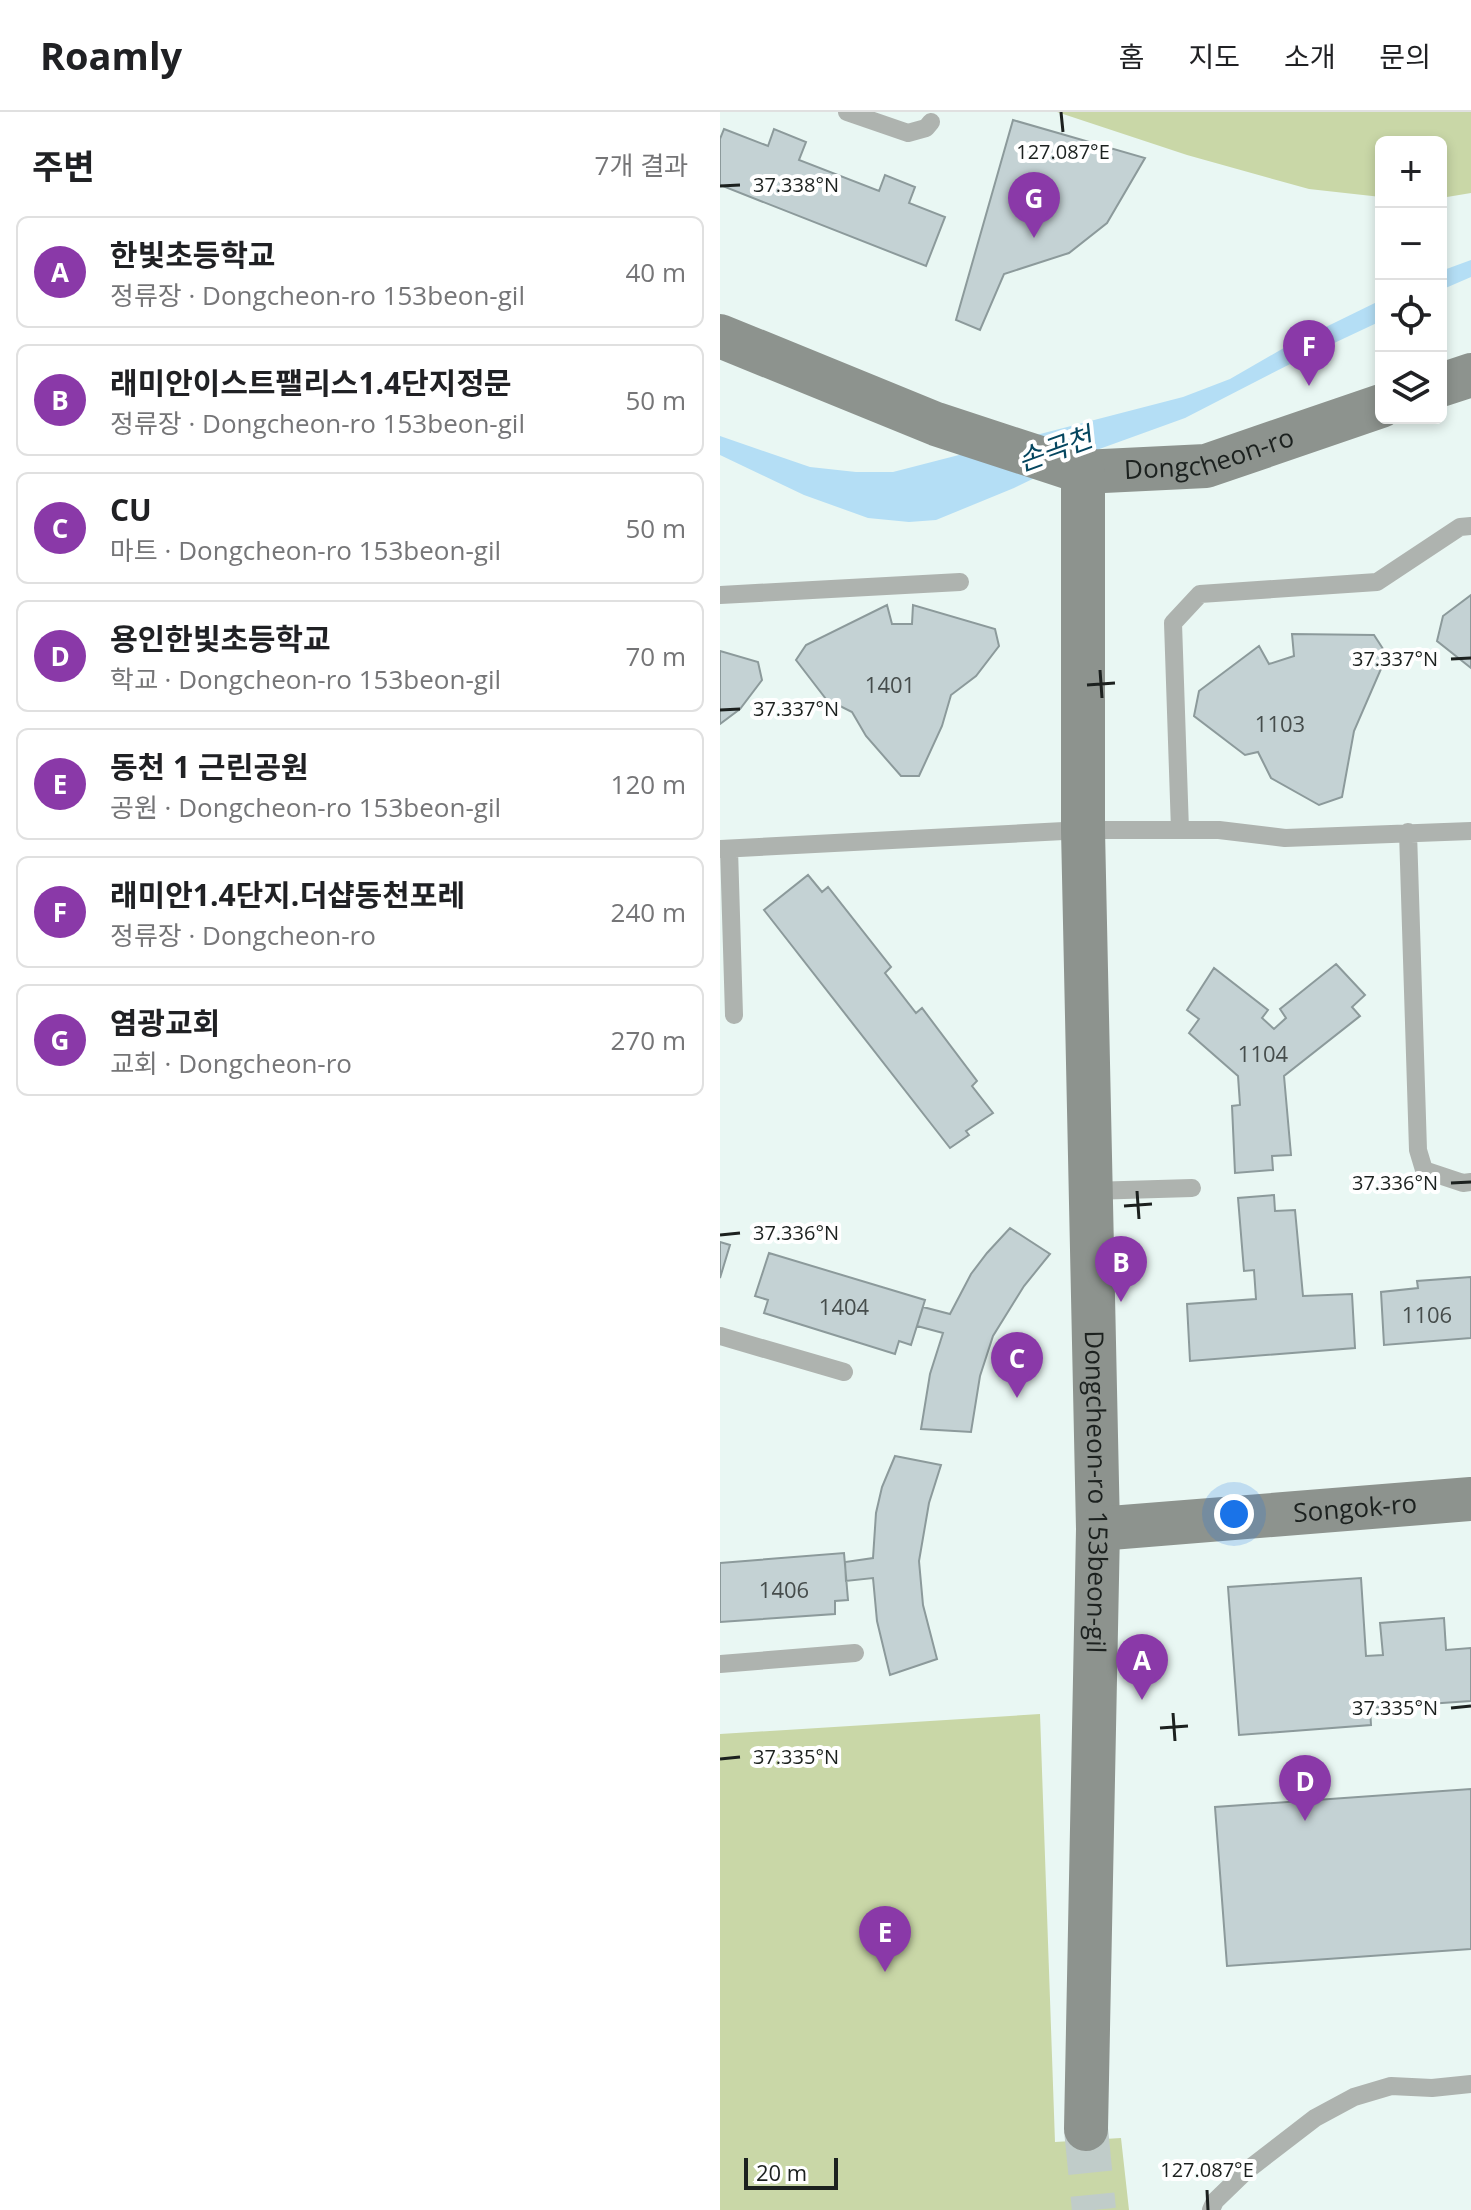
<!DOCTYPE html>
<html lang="ko">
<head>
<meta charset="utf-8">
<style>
	body { margin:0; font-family:"Open Sans","Noto Sans KR",sans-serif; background:#f6f6f6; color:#202124 }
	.controls { position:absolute; right:24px; top:24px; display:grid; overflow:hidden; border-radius:12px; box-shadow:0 4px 12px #0003 }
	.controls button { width:72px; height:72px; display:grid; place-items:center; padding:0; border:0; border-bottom:2px solid #e0e0e0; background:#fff; color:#202124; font:40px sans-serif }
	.scale { position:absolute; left:24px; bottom:20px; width:94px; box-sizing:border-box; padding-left:8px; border:4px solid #1c211f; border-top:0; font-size:22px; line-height:28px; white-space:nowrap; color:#1c211f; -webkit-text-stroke:6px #fff; paint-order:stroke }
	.you { position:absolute; left:514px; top:1402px; width:28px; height:28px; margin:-20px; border:6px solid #fff; border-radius:50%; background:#1a73e8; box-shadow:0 0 0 12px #1a73e833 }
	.badge { display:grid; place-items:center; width:52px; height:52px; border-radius:50%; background:#8a39a8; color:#fff; font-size:26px; font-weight:700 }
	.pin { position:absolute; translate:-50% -66px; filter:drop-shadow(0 2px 4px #0008) }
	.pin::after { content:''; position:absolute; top:42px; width:28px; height:24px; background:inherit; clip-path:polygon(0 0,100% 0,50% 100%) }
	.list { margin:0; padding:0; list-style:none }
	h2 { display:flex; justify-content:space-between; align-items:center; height:104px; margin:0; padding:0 32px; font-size:34px }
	h2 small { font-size:26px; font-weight:400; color:#757577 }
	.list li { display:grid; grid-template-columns:52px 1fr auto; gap:24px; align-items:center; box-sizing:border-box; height:112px; margin:0 16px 16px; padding:0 16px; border:2px solid #e0e0e0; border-radius:12px }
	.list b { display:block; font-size:30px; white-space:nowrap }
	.list p { margin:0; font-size:26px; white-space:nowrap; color:#757577 }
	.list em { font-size:26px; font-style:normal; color:#757577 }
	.icon { flex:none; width:44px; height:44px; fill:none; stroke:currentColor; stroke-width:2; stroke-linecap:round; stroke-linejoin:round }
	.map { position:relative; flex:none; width:751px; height:2098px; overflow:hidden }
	header { display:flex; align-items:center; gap:48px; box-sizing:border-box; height:112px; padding:0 40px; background:#fff; border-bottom:2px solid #e0e0e0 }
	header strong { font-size:38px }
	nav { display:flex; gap:44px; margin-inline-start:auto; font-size:28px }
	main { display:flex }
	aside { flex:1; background:#fff }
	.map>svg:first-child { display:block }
	.green { fill:#c9d7a7 }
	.water { fill:#b4def5 }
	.building { fill:#c4d2d4; stroke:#8c9a9b; stroke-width:2 }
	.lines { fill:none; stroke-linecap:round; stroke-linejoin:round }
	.secondary-tunnel { stroke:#c0ccc9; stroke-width:44; stroke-dasharray:44 22; stroke-linecap:butt }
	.lane { stroke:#aeb3af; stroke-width:18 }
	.secondary { stroke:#8d938e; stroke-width:44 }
	.ticks { fill:none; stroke:#1c211f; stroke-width:3 }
	.labels { text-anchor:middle; stroke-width:8; stroke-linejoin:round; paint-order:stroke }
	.number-label { font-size:22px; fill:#464d4c }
	.street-label { font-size:26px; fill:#1c211f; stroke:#fff }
	.water-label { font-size:28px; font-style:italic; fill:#05465f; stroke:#fff }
	.ticks-label { font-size:20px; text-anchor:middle; fill:#1c211f; stroke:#fff; stroke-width:8; stroke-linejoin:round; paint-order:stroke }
</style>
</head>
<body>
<header>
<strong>Roamly</strong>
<nav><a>홈</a><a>지도</a><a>소개</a><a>문의</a></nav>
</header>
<main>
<aside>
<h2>주변<small>7개 결과</small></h2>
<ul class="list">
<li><span class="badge">A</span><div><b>한빛초등학교</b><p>정류장 · Dongcheon-ro 153beon-gil</p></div><em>40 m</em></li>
<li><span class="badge">B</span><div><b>래미안이스트팰리스1.4단지정문</b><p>정류장 · Dongcheon-ro 153beon-gil</p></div><em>50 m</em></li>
<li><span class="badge">C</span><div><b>CU</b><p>마트 · Dongcheon-ro 153beon-gil</p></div><em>50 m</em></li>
<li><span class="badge">D</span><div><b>용인한빛초등학교</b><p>학교 · Dongcheon-ro 153beon-gil</p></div><em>70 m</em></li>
<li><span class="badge">E</span><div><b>동천 1 근린공원</b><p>공원 · Dongcheon-ro 153beon-gil</p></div><em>120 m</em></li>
<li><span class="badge">F</span><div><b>래미안1.4단지.더샵동천포레</b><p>정류장 · Dongcheon-ro</p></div><em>240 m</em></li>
<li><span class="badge">G</span><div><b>염광교회</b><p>교회 · Dongcheon-ro</p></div><em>270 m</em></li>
</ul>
</aside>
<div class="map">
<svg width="751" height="2098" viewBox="0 0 751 2098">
	<rect width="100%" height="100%" fill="#e9f7f3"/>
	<path class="green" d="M337 0H751V81L721 86V30H661V85L589 77 467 43Z
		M320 1602 335 2030 401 2026 409 2098H0V1622Z"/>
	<path class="water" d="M751 148V165L721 178V159Z
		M661 188V209L578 248 465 306 360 344 294 376 216 408 189 410 148 406 84 383 0 343V324L90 355 136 360H173L463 285 510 267 569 233Z"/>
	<path class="building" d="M293 8 425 46 387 111 349 141 284 162 260 218 236 208Z
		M4 17 48 34 54 17 86 30 79 48 159 79 165 63 195 75 189 91 225 105 206 154 0 73V27Z
		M751 483V556L717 529 723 504Z
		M167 493 172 512H192L193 493 275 517 279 534 256 564 231 583 222 614 199 664H181L146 624 132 600 106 587 76 548 86 533Z
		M572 522 654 523 667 543 634 619 622 685 599 693 551 666 538 640 525 643 474 604 479 579 539 534 549 552 574 544Z
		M0 539 38 550 42 568 20 597 0 612Z
		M88 763 102 780 108 775 171 855 165 861 196 901 202 896 257 969 252 974 273 1001 246 1019 249 1023 230 1036 44 798Z
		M616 852 645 883 632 895 640 904 564 964 571 1043 552 1044 553 1058 515 1061 512 994 520 993 518 964 469 921 479 907 467 898 494 856 548 898 542 906 554 917 566 906 560 897Z
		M554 1083 555 1099 575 1098 583 1184 632 1182 635 1236 470 1249 467 1192 536 1187 534 1158 524 1159 518 1086Z
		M290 1116 330 1142 304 1174 273 1224 260 1264 251 1320 201 1317 210 1262 223 1221 197 1214 203 1195 230 1202 251 1162 267 1141Z
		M0 1130 10 1133 0 1166Z
		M49 1141 205 1188 191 1233 179 1229 175 1242 44 1201 48 1188 35 1184Z
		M751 1165V1226L664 1233 661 1180 698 1176 697 1169Z
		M175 1344 221 1353 209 1391 199 1449 203 1493 217 1547 170 1563 157 1509 153 1466 126 1469 125 1450 153 1446 156 1401 162 1375Z
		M124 1441 128 1488 115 1489V1502L0 1510V1451Z
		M641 1466 646 1544 663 1543 660 1511 724 1506 726 1538 751 1536V1589L650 1596 651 1613 519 1623 508 1475Z
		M751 1677V1837L507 1854 495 1695Z"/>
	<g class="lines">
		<path class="secondary-tunnel" d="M366 2017 374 2098"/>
		<path class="lane" d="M127 0 188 21 206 16 211 10
			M0 483 240 470
			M460 718 453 511 480 482 657 470 740 415 751 414
			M688 720 698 1038 704 1058 743 1071 751 1070
			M0 737 363 718H499L565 726 751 719
			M9 737 14 903
			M370 1079 472 1076
			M0 1224 124 1260
			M0 1552 135 1541
			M491 2098 495 2089 525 2060 595 2006 634 1985 671 1974 712 1976 751 1972"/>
		<g class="secondary">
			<path id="s1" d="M0 224 216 312 363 360 486 354 661 294"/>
			<path d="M721 273 751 263"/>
			<path id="s2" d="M363 360V718L378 1417 366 2017"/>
			<path id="s3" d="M378 1417 751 1387"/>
		</g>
	</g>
	<path class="ticks" d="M341 0 343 20M0 74 20 73M731 547 751 546M380 558 382 586M367 573 395 571M0 598 20 597M731 1071 751 1070M417 1079 419 1107M404 1094 432 1092M0 1123 20 1121M731 1596 751 1594M453 1601 455 1629M440 1616 468 1614M0 1647 20 1645M487 2078 488 2098"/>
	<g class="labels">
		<g class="number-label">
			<text x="170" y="581">1401</text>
			<text x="560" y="620">1103</text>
			<text x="543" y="950">1104</text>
			<text x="124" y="1203">1404</text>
			<text x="707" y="1211">1106</text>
			<text x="64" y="1486">1406</text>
		</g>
		<g class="street-label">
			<text dy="9" stroke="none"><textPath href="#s1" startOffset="516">Dongcheon-ro</textPath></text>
			<text dy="9" stroke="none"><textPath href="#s2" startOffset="1020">Dongcheon-ro 153beon-gil</textPath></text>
			<text dy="9" stroke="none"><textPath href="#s3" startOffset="258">Songok-ro</textPath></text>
		</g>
		<g class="water-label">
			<text transform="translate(335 337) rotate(-20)" y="10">손곡천</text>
		</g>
	</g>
	<g class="ticks-label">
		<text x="343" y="47">127.087°E</text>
		<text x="76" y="80">37.338°N</text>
		<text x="675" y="554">37.337°N</text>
		<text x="76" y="604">37.337°N</text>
		<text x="675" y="1078">37.336°N</text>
		<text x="76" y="1128">37.336°N</text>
		<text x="675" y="1603">37.335°N</text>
		<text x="76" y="1652">37.335°N</text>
		<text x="487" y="2065">127.087°E</text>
	</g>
</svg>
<div class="controls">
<button>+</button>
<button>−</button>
<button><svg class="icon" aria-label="locate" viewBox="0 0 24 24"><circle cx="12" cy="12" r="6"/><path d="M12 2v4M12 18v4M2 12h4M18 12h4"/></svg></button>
<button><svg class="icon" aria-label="layers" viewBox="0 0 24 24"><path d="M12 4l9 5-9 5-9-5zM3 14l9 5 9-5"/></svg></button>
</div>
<div class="scale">20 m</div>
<div class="you"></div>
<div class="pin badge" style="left:422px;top:1588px">A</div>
<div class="pin badge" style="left:401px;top:1190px">B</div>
<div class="pin badge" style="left:297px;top:1286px">C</div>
<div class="pin badge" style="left:585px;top:1709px">D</div>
<div class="pin badge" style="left:165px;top:1860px">E</div>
<div class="pin badge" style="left:589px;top:274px">F</div>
<div class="pin badge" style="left:314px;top:126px">G</div>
</div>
</main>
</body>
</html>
